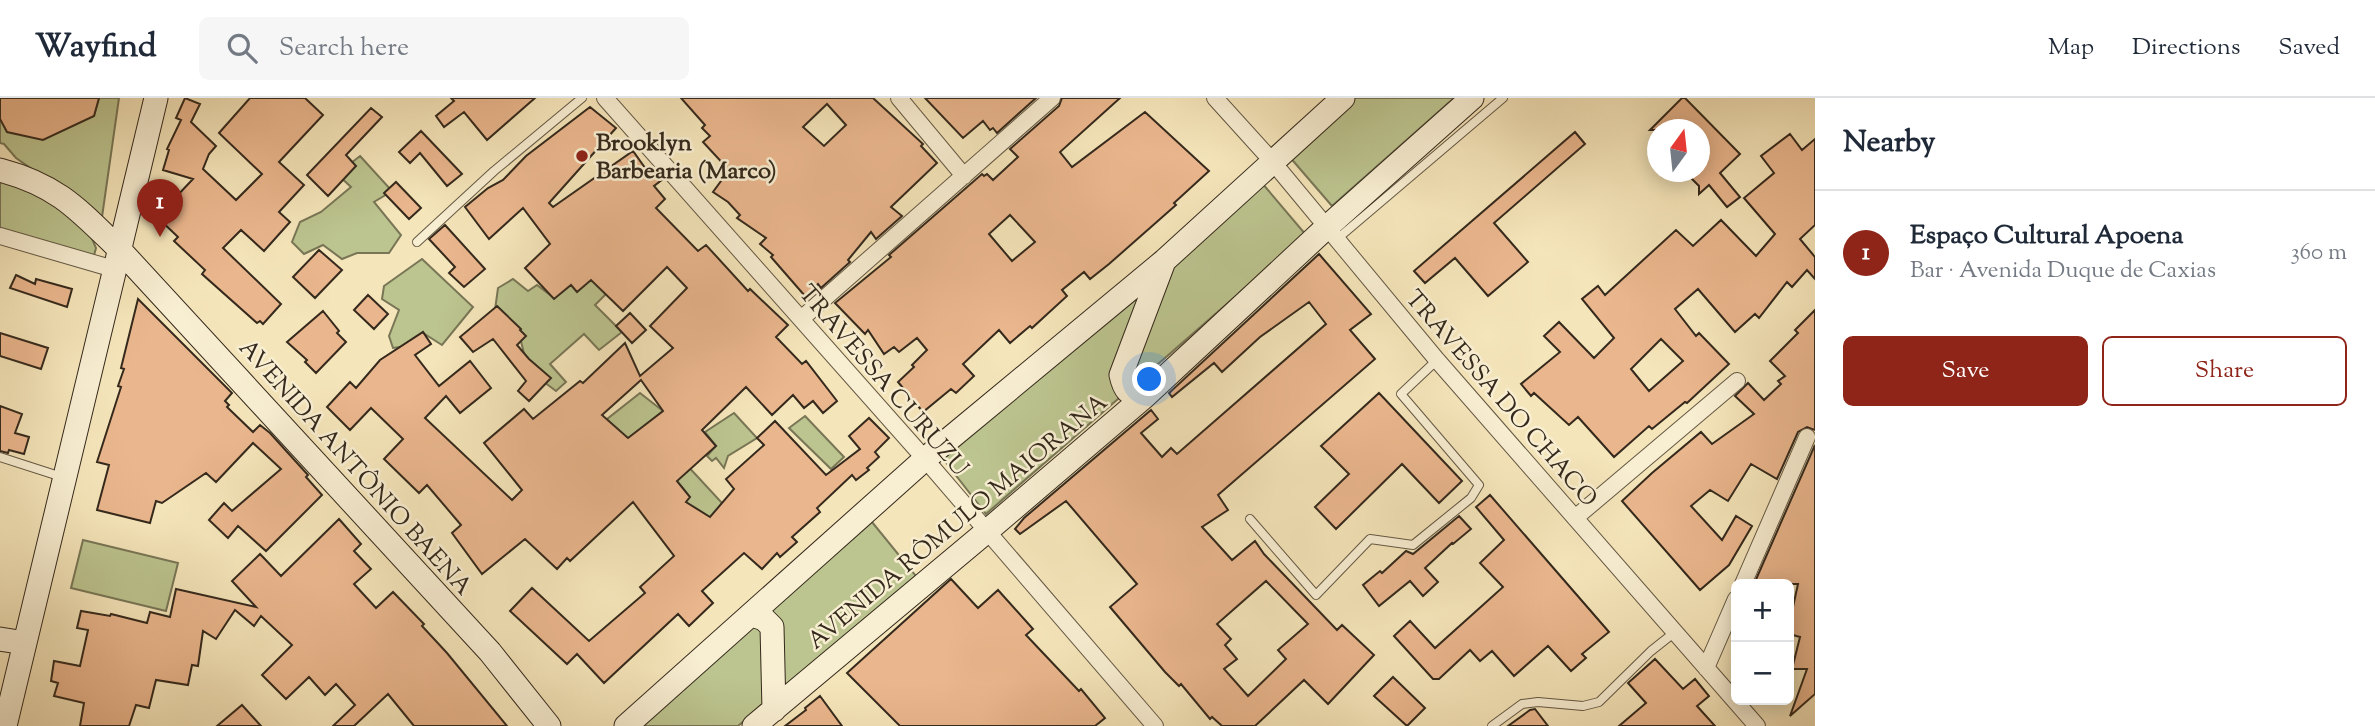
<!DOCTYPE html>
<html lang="en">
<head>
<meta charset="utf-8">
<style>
	body { margin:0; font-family:"Sorts Mill Goudy",serif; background:#f6f6f7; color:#1f2937 }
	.controls { position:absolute; right:21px; bottom:21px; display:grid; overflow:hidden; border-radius:10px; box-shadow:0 4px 18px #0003 }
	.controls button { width:63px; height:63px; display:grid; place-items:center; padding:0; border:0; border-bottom:2px solid #e0e1e3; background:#fff; color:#1f2937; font:35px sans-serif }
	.compass { position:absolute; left:1647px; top:21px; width:63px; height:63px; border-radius:50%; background:#fff; box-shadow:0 4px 18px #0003; rotate:15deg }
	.you { position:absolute; left:1150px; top:282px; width:24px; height:24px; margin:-18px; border:5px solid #fff; border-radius:50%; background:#1a73e8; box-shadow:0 0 0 10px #1a73e833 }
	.badge { display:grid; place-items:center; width:46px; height:46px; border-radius:50%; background:#8f2418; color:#fff; font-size:23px; font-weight:700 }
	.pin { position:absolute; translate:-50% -58px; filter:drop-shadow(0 2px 4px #0008) }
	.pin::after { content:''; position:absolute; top:37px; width:24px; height:21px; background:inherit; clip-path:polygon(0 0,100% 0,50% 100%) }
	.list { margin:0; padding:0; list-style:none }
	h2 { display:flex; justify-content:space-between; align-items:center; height:91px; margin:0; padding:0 28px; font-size:30px }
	h2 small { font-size:23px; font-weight:400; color:#747a83 }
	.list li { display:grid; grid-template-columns:46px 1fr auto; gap:21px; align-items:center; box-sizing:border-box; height:126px; padding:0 28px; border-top:2px solid #e0e1e3 }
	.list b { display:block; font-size:26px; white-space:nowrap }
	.list p { margin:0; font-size:23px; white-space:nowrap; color:#747a83 }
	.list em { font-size:23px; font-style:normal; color:#747a83 }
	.actions { display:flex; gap:14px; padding:21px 28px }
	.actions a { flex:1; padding:16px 0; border:2px solid #8f2418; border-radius:10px; text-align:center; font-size:24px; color:#8f2418 }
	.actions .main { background:#8f2418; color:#fff }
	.icon { flex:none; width:38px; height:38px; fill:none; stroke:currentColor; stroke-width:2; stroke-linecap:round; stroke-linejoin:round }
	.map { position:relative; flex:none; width:1815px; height:628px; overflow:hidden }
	header { display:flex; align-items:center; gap:42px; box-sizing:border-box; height:98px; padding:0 35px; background:#fff; border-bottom:2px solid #e0e1e3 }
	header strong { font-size:33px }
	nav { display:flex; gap:38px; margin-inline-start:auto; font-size:24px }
	.search { width:490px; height:63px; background:#f6f6f7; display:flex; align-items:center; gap:18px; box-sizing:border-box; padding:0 24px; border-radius:10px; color:#747a83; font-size:26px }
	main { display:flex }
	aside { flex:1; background:#fff }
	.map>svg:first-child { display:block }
	.green { fill:#bcc48f; stroke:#787656; stroke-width:2 }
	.building { fill:#eab68d; stroke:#34291c; stroke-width:2; fill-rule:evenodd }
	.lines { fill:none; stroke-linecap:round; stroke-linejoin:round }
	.lane-casing { stroke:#645844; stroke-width:10 }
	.street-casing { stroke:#645844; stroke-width:18 }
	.secondary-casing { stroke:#34291c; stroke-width:25 }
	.lane { stroke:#f8eed2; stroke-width:8 }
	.street { stroke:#f8eed2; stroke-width:16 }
	.secondary { stroke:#f8eed2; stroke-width:23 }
	.poi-dot { fill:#8f2418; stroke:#f8eed2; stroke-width:2.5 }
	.labels { text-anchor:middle; stroke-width:5; stroke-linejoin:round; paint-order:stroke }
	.poi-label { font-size:24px; font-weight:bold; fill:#34291c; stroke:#f8eed2; text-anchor:start }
	.street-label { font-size:24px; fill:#34291c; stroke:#f8eed2 }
</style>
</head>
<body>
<header>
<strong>Wayfind</strong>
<div class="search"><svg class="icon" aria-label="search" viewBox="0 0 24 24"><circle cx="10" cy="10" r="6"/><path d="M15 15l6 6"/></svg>Search here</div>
<nav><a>Map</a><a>Directions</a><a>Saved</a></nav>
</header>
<main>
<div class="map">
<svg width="1815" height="628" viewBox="0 0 1815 628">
	<rect width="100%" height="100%" fill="#f5e5ba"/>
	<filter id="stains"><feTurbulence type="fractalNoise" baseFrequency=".00286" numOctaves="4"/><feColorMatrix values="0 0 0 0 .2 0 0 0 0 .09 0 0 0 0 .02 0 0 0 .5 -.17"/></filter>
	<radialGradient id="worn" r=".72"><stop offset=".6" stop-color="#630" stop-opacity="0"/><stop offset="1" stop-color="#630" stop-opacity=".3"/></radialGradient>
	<path class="green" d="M99 0H119L102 119 16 60 4 46 0 45V21L86 20 94 18Z
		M1353 0H1454L1332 108 1288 57Z
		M360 58 392 93 374 104 401 137 389 155H357L342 161 323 147 304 156 292 144 300 124 321 114 351 89 337 76Z
		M0 78 53 100 91 138 96 150 93 161 0 133Z
		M1262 85 1306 137 986 416 940 357Z
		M422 161 473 209 442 247 423 235 408 248 393 250 389 238 399 212 382 201 384 188Z
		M554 180 621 181 595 207 622 234 599 252 584 236 550 266 566 284 556 293 528 272 518 231 494 219 498 190 513 181 528 193 537 187 554 200Z
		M640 295 663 313 619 356 597 329Z
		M734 315 757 340 728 358 724 370 716 360 712 363 707 358 716 348 705 334Z
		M805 318 844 359 831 371 789 330Z
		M684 364 722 405 717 422 693 423 671 376Z
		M872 424 916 478 738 628H637Z
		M83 442 178 465 166 513 71 490Z"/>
	<path class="building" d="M0 0H99L94 18 43 42 7 34 0 21Z
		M185 0 200 6 191 24 216 48 209 56 203 71 236 102 262 76 219 35 250 0H305L323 17 279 64 304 87 279 114 290 124 264 153 241 132 223 150 281 206 263 226 260 223 257 225 202 176 205 172 174 143 178 139 157 119 193 81 163 72 169 52 167 51 181 22 176 20Z
		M451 0H535L487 42 464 14 444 29 436 18 454 3Z
		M681 0H873L923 46 921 48 937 65 891 109 902 118 876 141 871 134 848 162 850 164 821 190 818 186 805 198 771 159 773 157 760 146 766 140 737 120 740 117 728 104 713 94 729 72 703 44 710 38 702 30 705 27ZM827 6 846 27 824 48 803 29Z
		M925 0H1036L997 35 993 30 990 32 983 23 963 40Z
		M1062 0H1120L1060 54 1072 69 1145 14 1209 73 1174 105 1176 107 1109 166 1090 181 1084 174 1062 192 1067 198 1032 230 1030 228 1010 245 999 232 963 266 974 278 956 295 951 291 923 314 898 284 914 269 912 267 927 252 917 240 899 254 894 249 884 256 868 232 865 236 835 205 891 159 889 157 982 76 984 78 987 76 993 82 1018 59 1010 51 1059 8ZM1010 117 1035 144 1012 163 989 136Z
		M1682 0H1685L1740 56 1720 75 1740 99 1727 109 1709 87 1699 96V88L1685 74H1699V32H1650Z
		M590 9 616 30 549 105 553 109 633 53 648 74 653 70 663 81 654 88 665 101 656 110 698 153 706 147 748 193 750 191 788 227 776 239 802 266 806 263 837 303 823 315 813 303 804 310 793 297 772 317 746 289 702 332 716 348 677 383 690 399 686 404 710 419 734 391 726 381 764 347 757 340 775 323 826 377 860 351 849 338 869 320 889 340 875 354 879 359 867 370 869 372 856 382 852 377 817 410 820 414 792 439 797 444 780 459 777 455 762 471 744 455 702 493 713 505 689 528 678 516 604 585 577 556 567 566 510 513 532 490 589 543 645 495 640 489 674 458 633 404 570 463 567 460 557 471 525 441 482 476 452 435 461 427 427 387 419 395 384 361 403 341 371 310 350 332 327 309 350 284 356 290 380 262 423 234 431 246 415 257 439 288 470 263 491 290 460 315 446 298 425 320 512 402 522 392 484 345 524 311 533 321 580 283 583 285 625 245 640 278 673 250 650 228 687 190 667 169 623 213 591 182 577 194 571 187 554 201 525 170 550 146 523 110 489 141 465 109 488 90 503 82 526 58ZM641 282 663 313 628 340 602 317Z
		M371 10 382 19 346 57 356 68 328 98 307 77Z
		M421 33 462 76 447 88 420 55 410 65 399 54Z
		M1575 34 1585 46 1494 125 1528 164 1488 198 1455 160 1425 185 1414 173Z
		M1790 36 1802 52 1815 41V127L1800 141 1815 159V181L1807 172 1792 189 1787 184 1759 220 1755 216 1735 234 1698 191 1675 211 1696 238 1699 235 1729 266 1687 305 1685 304 1652 331 1649 328 1614 359 1578 319 1569 327 1534 295 1531 298 1521 286 1560 254 1544 238 1559 224 1594 260 1614 240 1582 201 1598 188 1605 197 1676 132 1693 148 1721 122 1756 158 1775 136 1744 100 1774 75 1761 58ZM1661 241 1683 263 1649 293 1631 271Z
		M396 84 421 110 409 121 384 95Z
		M445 127 485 171 464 189 449 175 455 169 429 141Z
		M319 152 342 172 315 200 293 179Z
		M1319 156 1371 216 1350 232 1375 261 1218 397 1228 412 1202 429 1232 462 1255 443 1264 456 1337 532 1342 527 1374 557 1328 606 1304 582 1255 628H1222L1212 619 1210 621 1181 586 1179 588 1165 574 1110 509 1137 486 1066 403 1020 436 1015 431 1024 420 1151 312 1158 321 1141 335 1162 359 1171 350 1177 356 1326 226 1309 204 1260 239 1222 274 1214 265 1172 299 1169 295ZM1266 483 1308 526 1278 552 1286 561 1248 598 1224 571 1237 561 1225 547 1231 541 1217 526Z
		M16 177 35 186 36 181 72 191 67 209 10 190Z
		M368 197 388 216 374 231 354 212Z
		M138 201 232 295 225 303 229 307 227 309 253 334 260 327 270 335 308 377 306 379 322 397 266 453 238 428 228 440 209 422 224 405 232 413 281 371 253 345 216 384 206 375 162 405 156 403 150 425 97 412 109 367 97 364 121 289 118 288 124 271 121 270Z
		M497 208 521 231 520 232 526 238 517 247 529 261 551 280 529 303 518 293 526 283 493 241 473 254 460 239Z
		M1815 212V332L1807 329 1798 334 1777 381 1751 366 1728 403 1710 392 1691 408 1722 442 1736 418 1752 428 1729 467 1700 492 1622 403 1652 375 1701 334 1712 346 1754 316 1735 298 1748 285 1764 302 1781 286 1778 283 1785 278 1770 263 1798 235 1795 232Z
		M323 213 339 233 337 235 346 244 316 275 305 264 307 262 287 244Z
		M630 215 646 232 632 245 616 228Z
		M0 235 48 250 41 271 0 258Z
		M1379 295 1462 383 1439 405 1402 366 1336 431 1315 409 1349 376 1321 348Z
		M0 308 22 316 15 335 29 339 24 356 9 352 8 355 0 353Z
		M1815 347V596L1790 618 1807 571H1792L1800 539 1789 536V527L1798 486H1754Z
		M1490 397 1609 534 1582 556 1586 560 1571 573 1548 548 1514 578 1492 553 1480 563 1470 552 1439 581H1433L1394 538 1410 523 1435 550 1503 489 1480 465 1504 442 1476 409Z
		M1459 418 1471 431 1453 446 1452 445 1425 470 1438 484 1423 498 1410 483 1379 508 1363 487 1380 473 1382 475 1406 453 1413 456Z
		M339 421 361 446 354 453 371 471 354 486 376 510 393 494 424 526 422 528 447 555 507 628H414L388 596 354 628H333L355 607 336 586 325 597 309 579 286 601 262 577 292 547 261 518 254 528 235 512 216 541 203 533 198 568 192 567 188 587 156 582 149 610 136 607 129 628H80L84 605 54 598 58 585 51 583 54 563 80 568 88 532 77 530 81 513 110 518 111 516 147 525 150 514 170 519 176 491 256 509 232 483 260 456 281 478Z
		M951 481 978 510 998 492 1033 531 1026 537 1079 593 1081 591 1105 620 1095 628H900L847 575Z
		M1655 561 1683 591 1695 581 1709 598 1697 608 1715 628H1619L1646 605 1628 585Z
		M1393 579 1425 610 1407 628 1374 598Z
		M820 598 842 628H785L806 612 805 610Z
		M242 607 261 628H217Z
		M1535 611 1548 628H1508L1530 612Z"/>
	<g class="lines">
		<g class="lane-casing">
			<path id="lane" d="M1337 141 1503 0
				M417 144 494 73 582 0
				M0 359 62 379
				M1250 421 1316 497 1370 441 1413 447 1471 400 1479 387 1401 296 1437 262
				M1492 628 1522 606 1538 604 1583 608 1599 604 1651 553 1675 534"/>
		</g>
		<g class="street-casing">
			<path id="street" d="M605 0 925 361 1155 628
				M899 0 964 78
				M1215 0 1272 63 1437 262 1757 628
				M0 138 114 171
				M801 221 1052 0
				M1575 420 1737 283
				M1743 486 1807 339
				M1706 570 1736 501"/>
		</g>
		<g class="secondary-casing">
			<path id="secondary" d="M0 72C57 87 78 111 119 151L490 554 549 628
				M1144 299C1129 299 1124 291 1121 277L1163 166
				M752 517 764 521 772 529 774 612
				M0 541 25 545
				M5 628 156 0
				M626 628 925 361 1164 163 1343 0
				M754 628 986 434 1144 299 1327 129 1472 0"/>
		</g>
		<use href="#lane" class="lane"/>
		<use href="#street" class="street"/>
		<use href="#secondary" class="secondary"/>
	</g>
	<circle class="poi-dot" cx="582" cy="58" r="7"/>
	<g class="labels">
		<g class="poi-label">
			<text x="596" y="52">Brooklyn<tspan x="596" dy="28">Barbearia (Marco)</tspan></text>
		</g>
		<g class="street-label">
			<text transform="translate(884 282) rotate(49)" y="8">TRAVESSA CURUZU</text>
			<text transform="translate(1502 300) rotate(49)" y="8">TRAVESSA DO CHACO</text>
			<text transform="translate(356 369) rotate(48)" y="8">AVENIDA ANTÔNIO BAENA</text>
			<text transform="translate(957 423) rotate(-40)" y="8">AVENIDA RÔMULO MAIORANA</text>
		</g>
	</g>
	<rect width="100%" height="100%" filter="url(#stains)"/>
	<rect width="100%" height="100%" fill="url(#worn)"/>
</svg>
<div class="controls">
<button>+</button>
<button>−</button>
</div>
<svg class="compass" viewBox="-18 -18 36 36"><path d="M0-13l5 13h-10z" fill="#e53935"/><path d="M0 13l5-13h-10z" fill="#747a83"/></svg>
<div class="you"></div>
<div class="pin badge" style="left:160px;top:139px">1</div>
</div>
<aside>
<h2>Nearby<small></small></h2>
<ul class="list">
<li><span class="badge">1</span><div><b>Espaço Cultural Apoena</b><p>Bar · Avenida Duque de Caxias</p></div><em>360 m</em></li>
</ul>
<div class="actions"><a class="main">Save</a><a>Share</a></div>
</aside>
</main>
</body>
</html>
